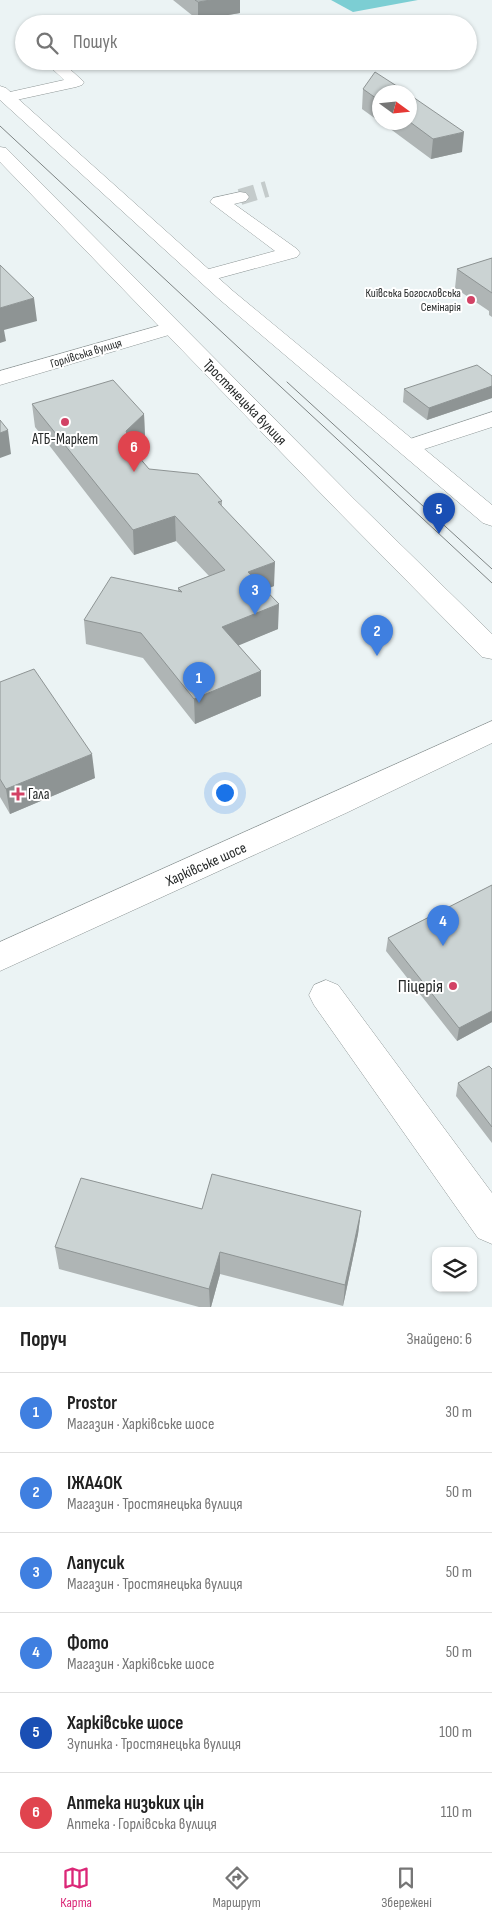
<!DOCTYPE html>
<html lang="uk">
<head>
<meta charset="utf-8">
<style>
	body { margin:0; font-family:"Sofia Sans Condensed",sans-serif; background:#f6f6f6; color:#222 }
	.controls { position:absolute; right:15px; bottom:15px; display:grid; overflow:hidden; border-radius:10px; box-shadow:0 1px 4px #0004 }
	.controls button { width:45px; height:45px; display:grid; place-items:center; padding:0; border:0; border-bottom:1px solid #e0e0e0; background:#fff; color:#222; font:25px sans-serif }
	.compass { position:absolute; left:372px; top:85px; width:45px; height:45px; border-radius:50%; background:#fff; box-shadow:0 1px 4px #0004; rotate:105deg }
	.you { position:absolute; left:224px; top:792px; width:18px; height:18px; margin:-12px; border:4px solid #fff; border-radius:50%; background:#1a73e8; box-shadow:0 0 0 8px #1a73e833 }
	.badge { display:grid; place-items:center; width:32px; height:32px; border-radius:50%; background:#db2777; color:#fff; font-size:16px; font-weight:700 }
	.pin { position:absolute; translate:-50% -41px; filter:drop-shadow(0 1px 2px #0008) }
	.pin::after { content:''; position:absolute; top:26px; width:18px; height:15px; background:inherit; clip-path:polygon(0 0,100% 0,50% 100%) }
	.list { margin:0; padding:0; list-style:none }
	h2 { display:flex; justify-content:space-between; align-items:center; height:65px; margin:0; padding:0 20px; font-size:21px }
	h2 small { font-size:16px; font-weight:400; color:#767676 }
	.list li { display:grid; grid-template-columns:32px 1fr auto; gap:15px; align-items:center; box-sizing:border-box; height:80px; padding:0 20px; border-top:1px solid #e0e0e0 }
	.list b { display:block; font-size:19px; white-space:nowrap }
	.list p { margin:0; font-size:16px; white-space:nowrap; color:#767676 }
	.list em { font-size:16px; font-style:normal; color:#767676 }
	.icon { flex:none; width:28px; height:28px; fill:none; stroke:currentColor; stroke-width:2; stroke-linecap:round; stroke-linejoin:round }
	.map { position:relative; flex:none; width:492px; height:1307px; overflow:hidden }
	.search { position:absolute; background:#fff; box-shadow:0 1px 4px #0004; left:15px; right:15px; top:15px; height:55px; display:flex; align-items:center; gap:12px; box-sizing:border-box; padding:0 18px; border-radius:28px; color:#767676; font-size:19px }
	.sheet { height:545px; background:#fff }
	nav { display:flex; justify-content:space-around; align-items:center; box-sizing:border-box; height:70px; border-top:1px solid #e0e0e0; background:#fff; font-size:14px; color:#767676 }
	nav a { display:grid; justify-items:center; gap:2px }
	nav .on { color:#db2777 }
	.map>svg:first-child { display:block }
	.green { fill:#7cced3 }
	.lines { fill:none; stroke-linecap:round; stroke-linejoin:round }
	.minor-tunnel { stroke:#c4cbcb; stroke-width:16; stroke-dasharray:16 8; stroke-linecap:butt }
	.minor-casing { stroke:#909898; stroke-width:1 }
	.major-casing { stroke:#909898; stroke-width:1 }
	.minor { fill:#fff; fill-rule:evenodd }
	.major { fill:#fff; fill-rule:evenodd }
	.tram { stroke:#7e8484; stroke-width:1 }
	.wall { fill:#afb5b5 }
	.shaded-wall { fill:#8e9494 }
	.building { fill:#cbd3d3; stroke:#8e9494 }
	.poi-dot { fill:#d24265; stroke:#fff; stroke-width:2 }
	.labels { text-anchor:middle; stroke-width:4; stroke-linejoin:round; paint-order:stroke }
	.far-poi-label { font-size:12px; fill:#262929; stroke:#fff; text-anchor:end }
	.far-street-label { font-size:12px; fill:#262929; stroke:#fff }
	.street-label { font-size:15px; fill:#262929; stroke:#fff }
	.poi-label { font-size:15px; fill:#262929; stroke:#fff }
	.near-poi-label { font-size:18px; fill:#262929; stroke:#fff; text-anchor:end }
</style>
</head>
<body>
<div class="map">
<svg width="492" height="1307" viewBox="0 0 492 1307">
	<rect width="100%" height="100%" fill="#ebf3f4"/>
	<path class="green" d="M331 0H418L353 12Z"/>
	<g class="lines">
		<path class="minor-tunnel" d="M240 197 267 189"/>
		<g class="minor-casing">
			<path id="minor" d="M44 61H61L84 82 82 85 76 87 7 102 1 100V94L64 80Z
				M240 192 246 193 249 197 246 201 234 204 297 249 300 253 297 257 212 280 205 282 198 280 195 276 198 272 275 251 210 202 213 198Z
				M172 322 179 324 182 328 179 332 0 385V371Z
				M492 412V427L409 454 401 452 397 447 401 442Z
				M326 980 338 985 492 1193V1244L478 1238 314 1005 309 995 314 985Z"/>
		</g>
		<g class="major-casing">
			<path id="major" d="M0 86 6 88 233 291 492 505V526L483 523 219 299 0 100Z
				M0 147 6 148 354 499 492 634V659L482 657 336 509 0 162Z
				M492 721V743L346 813 0 971V942Z"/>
		</g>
		<use href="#minor" class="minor"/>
		<use href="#major" class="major"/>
		<path class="tram" d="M0 126 492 583
			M287 382 492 569"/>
	</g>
	<path class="wall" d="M173 0H240V13L198 20Z
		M363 89 380 92V122L362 109Z
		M381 122H410L462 152 431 159Z
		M492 258V317L489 315V311L455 288 457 269Z
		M492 376V398L427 420 403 402 404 389Z
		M32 404 144 414 145 438 133 450 149 469 222 501V506L274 586 265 590 278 629 238 645 261 671V696L195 724 143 658 86 644 84 620 178 592V588L209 576 176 541 134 555 35 427Z
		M0 682 95 778 10 814 0 797Z
		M492 885V1022L457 1041 386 951 388 938Z
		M492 1069V1143L456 1096 458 1083Z
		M202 1209 361 1211 358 1234 343 1306 220 1274 211 1307H199L59 1269 55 1247Z"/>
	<path class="shaded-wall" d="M211 0H240V13L198 20V2Z
		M464 132 462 152 431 159 433 139Z
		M34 298 37 321 4 330 6 341 0 343V308Z
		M492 386V398L427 420 429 408Z
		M144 414 145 438 128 455 126 431Z
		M8 430 11 454 0 458V433Z
		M175 516 176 541 134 555 133 530Z
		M275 562 274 586 248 596V572Z
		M279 604 278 629 223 652 222 627Z
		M261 671V696L195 724 194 699Z
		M92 754 95 778 10 814 6 789Z
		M492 1011V1022L457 1041 459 1028Z
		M361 1211 358 1234 343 1306 345 1285Z
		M220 1252V1274L211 1307H210L209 1289Z"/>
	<path class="building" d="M195 0H211L198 2Z
		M375 72 406 92H380V101L363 89Z
		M410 95 464 132 433 139 410 122Z
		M492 258V293L457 269Z
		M0 265 34 298 0 308Z
		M477 365 492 376V386L429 408 404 389Z
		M113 380 144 414 126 431 132 449 149 469 198 474 222 501 218 502 275 562 248 572 279 604 222 627 261 671 194 699 141 633 84 620 111 577 182 592 178 588 225 570 175 516 133 530 32 404Z
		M0 420 8 430 0 433Z
		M34 669 92 754 6 789 0 779V682Z
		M492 885V1011L459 1028 388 938Z
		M489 1066 492 1069V1127L458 1083Z
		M212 1174 361 1211 345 1285 220 1252 209 1289 55 1247 81 1178 202 1209Z"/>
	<g class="poi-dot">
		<circle cx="471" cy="300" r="5"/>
		<circle cx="65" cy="422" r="5"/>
		<path d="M15.5 786.5h5v5h5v5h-5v5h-5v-5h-5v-5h5z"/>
		<circle cx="453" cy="986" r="5"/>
	</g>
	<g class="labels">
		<g class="far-poi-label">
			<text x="461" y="297">Київська Богословська<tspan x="461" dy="14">Семінарія</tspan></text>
		</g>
		<g class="far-street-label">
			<text transform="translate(86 353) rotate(-17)" y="4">Горлівська вулиця</text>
		</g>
		<g class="street-label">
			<text transform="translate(245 402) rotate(46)" y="5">Тростянецька вулиця</text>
			<text transform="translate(206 864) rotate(-24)" y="5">Харківське шосе</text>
		</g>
		<g class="poi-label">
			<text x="65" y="444">АТБ-Маркет</text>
			<text x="28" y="799" text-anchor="start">Гала</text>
		</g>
		<g class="near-poi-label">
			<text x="443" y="992">Піцерія</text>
		</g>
	</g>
</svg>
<div class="controls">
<button><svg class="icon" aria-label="layers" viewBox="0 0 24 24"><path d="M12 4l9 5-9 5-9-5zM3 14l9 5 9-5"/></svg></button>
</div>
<svg class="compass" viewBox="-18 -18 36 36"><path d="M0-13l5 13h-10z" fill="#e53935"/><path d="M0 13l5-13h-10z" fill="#767676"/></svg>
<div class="you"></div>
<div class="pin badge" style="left:199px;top:703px;background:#3f7fe0">1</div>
<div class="pin badge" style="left:377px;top:656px;background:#3f7fe0">2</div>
<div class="pin badge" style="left:255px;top:615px;background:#3f7fe0">3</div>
<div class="pin badge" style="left:443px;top:946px;background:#3f7fe0">4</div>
<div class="pin badge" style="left:439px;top:534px;background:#1a4fb4">5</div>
<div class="pin badge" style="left:134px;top:472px;background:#e0444e">6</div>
<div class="search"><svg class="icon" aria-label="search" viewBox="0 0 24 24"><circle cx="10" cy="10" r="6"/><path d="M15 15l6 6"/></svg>Пошук</div>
</div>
<section class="sheet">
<h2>Поруч<small>Знайдено: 6</small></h2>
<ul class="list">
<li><span class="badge" style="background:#3f7fe0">1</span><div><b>Prostor</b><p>Магазин · Харківське шосе</p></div><em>30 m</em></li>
<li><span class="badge" style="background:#3f7fe0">2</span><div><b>IЖА4ОК</b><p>Магазин · Тростянецька вулиця</p></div><em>50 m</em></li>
<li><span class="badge" style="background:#3f7fe0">3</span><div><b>Лапусик</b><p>Магазин · Тростянецька вулиця</p></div><em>50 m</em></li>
<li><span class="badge" style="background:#3f7fe0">4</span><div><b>Фото</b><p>Магазин · Харківське шосе</p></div><em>50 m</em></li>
<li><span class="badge" style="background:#1a4fb4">5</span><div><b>Харківське шосе</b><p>Зупинка · Тростянецька вулиця</p></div><em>100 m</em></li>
<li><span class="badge" style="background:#e0444e">6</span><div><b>Аптека низьких цін</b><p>Аптека · Горлівська вулиця</p></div><em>110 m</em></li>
</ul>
</section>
<nav>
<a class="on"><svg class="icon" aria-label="map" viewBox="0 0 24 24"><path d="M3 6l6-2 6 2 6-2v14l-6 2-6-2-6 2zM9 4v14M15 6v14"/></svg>Карта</a>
<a><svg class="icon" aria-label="directions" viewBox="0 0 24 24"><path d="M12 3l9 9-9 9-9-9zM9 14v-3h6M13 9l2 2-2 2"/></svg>Маршрут</a>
<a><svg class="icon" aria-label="saved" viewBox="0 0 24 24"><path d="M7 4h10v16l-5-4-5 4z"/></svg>Збережені</a>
</nav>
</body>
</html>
